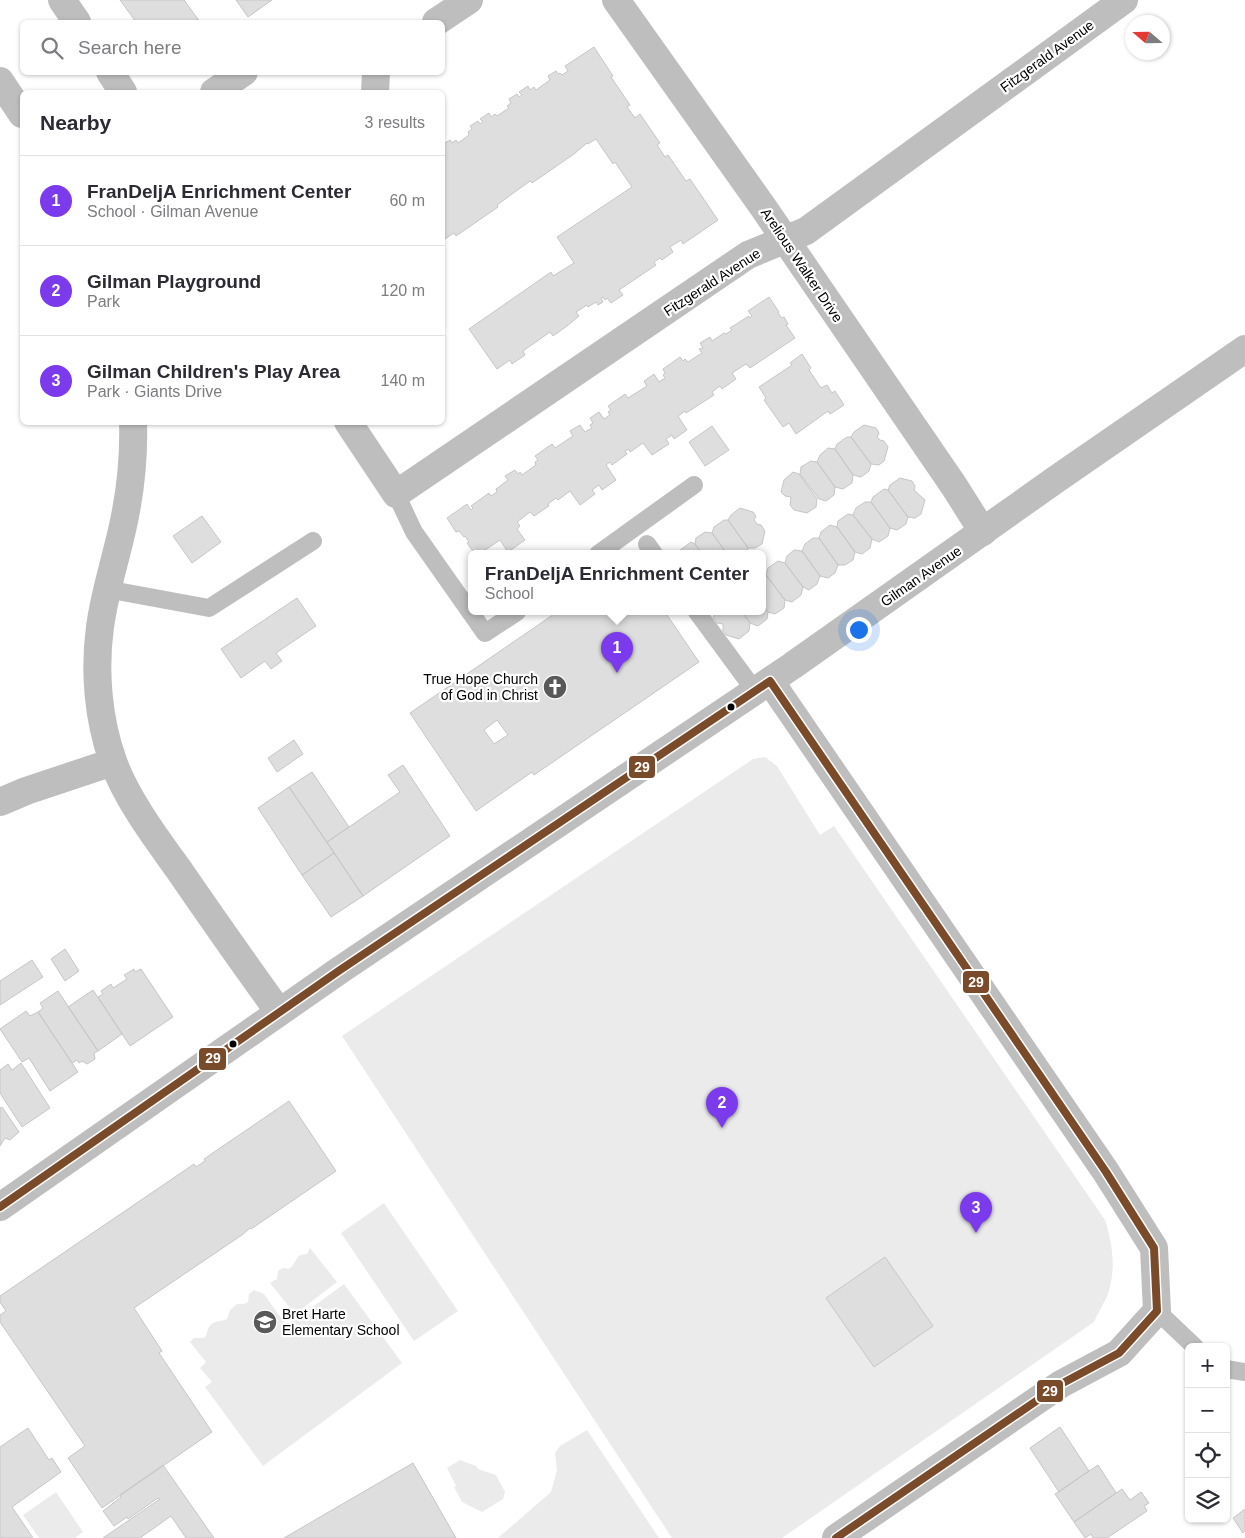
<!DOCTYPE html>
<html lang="en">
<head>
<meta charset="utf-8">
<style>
	body { margin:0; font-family:Helvetica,sans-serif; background:#f2f2f3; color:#2b2b33 }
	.controls { position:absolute; right:15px; bottom:15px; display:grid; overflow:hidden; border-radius:8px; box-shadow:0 1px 4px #0004 }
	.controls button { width:45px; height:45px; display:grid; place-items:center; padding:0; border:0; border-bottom:1px solid #e1e1e2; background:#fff; color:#2b2b33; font:25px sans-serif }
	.compass { position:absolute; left:1125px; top:15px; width:45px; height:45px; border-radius:50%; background:#fff; box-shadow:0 1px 4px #0004; rotate:290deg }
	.you { position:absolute; left:858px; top:629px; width:18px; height:18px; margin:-12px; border:4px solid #fff; border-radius:50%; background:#1a73e8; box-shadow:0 0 0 8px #1a73e833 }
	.badge { display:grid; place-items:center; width:32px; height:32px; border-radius:50%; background:#7c3aed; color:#fff; font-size:16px; font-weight:700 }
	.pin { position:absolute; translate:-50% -41px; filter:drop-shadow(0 1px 2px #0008) }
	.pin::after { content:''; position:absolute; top:26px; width:18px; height:15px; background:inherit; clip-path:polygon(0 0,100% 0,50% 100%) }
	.popup { position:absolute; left:468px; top:550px; width:298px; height:65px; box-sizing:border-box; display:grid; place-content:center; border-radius:8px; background:#fff; filter:drop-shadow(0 1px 4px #0005); font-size:16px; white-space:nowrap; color:#7c7c81 }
	.popup b { font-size:19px; color:#2b2b33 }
	.popup::after { content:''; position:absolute; left:50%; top:100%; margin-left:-10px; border:10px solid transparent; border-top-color:#fff }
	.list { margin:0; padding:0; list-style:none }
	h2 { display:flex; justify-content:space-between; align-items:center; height:65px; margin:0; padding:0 20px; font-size:21px }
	h2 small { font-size:16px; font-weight:400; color:#7c7c81 }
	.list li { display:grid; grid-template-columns:32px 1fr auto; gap:15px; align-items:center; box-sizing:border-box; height:90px; padding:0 20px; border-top:1px solid #e1e1e2 }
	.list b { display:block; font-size:19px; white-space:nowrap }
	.list p { margin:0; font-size:16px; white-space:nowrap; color:#7c7c81 }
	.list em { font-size:16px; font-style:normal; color:#7c7c81 }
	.icon { flex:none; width:28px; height:28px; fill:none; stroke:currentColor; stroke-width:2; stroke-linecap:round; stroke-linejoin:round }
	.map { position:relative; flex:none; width:1245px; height:1538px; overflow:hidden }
	.search { position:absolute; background:#fff; box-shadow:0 1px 4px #0004; left:20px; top:20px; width:425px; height:55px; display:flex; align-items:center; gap:12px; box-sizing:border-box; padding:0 18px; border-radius:8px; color:#7c7c81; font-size:19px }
	.panel { position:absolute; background:#fff; box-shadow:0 1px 4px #0004; left:20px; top:90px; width:425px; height:335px; border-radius:8px }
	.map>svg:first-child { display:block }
	.green { fill:#ebebeb }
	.building { fill:#dedede; stroke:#c6c6c6; fill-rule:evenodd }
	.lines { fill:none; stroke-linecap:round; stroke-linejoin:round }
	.service { stroke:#bebebe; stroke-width:18 }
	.minor { stroke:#bebebe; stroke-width:28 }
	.tertiary { stroke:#bebebe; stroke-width:28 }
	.bus-1-casing { stroke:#fff; stroke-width:11 }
	.bus-1 { stroke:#7a4b2a; stroke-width:8 }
	.bus-dot { fill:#000; stroke:#fff; stroke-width:2 }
	.labels { text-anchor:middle; stroke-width:4.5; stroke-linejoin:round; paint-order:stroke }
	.street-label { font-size:14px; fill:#000; stroke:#fff }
	.poi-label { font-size:14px; fill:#000; stroke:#fff; text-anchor:end }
	.line-badge { stroke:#fff; stroke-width:2 }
	.badge-label { font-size:14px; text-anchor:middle; font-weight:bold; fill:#fff }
</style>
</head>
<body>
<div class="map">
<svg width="1245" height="1538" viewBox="0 0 1245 1538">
	<rect width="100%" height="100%" fill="#fff"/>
	<path class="green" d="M765 757 777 766 820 835 834 826 1105 1220C1113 1245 1116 1269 1108 1294 1104 1303 1098 1313 1094 1322L782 1538H672L342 1036 753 759Z
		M384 1203 458 1311 414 1341 341 1233Z
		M310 1248 337 1282 295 1314 270 1283 277 1279 278 1271 283 1268 289 1269C295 1265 295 1259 300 1255L307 1254Z
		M344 1284 402 1363 263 1466 205 1387 212 1382 200 1368 206 1362 190 1342 194 1338H204C208 1334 206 1331 209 1327 213 1320 221 1322 227 1319L230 1310 237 1304H244L248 1302 249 1294 254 1290 264 1294 287 1326Z
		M587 1430 659 1538H498L551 1492 557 1470 555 1453 560 1446Z
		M460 1460 476 1466 478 1469 496 1475 505 1492 503 1499 482 1512 462 1502 454 1487 456 1486 447 1468Z
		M56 1492 83 1532 75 1538H39L23 1515Z"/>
	<path class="building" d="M120 0H184L200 22H136Z
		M236 0H272L248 17Z
		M594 47 613 76 611 77 630 105 627 107 635 118 640 114 660 143 657 145 665 157 668 155 686 181 690 179 718 220 683 244 681 240 670 247 673 252 662 260 660 258 654 262 656 265 619 290 623 295 611 303 607 298 605 300 603 297 601 298 603 302 598 305 596 302 588 307 587 305 576 312 579 316 567 326 553 336 550 332 523 351 525 355 512 364 510 360 497 369 469 329 551 272 553 276 574 263 557 237 632 187 615 162 613 164 596 139 588 144 587 143 574 154 532 183 530 181 497 205 498 207 456 236 454 233 442 241V150L444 149 442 145 450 140 452 143 456 140 458 143 469 135 468 132 472 129 470 126 478 121 480 124 483 122 480 119 489 113 491 117 495 114 497 116 509 108 507 106 511 103 509 99 517 94 519 97 522 95 519 92 528 86 530 90 534 87 536 90 550 80 548 76 556 71 558 74 560 73 562 75 568 71 565 66Z
		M769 297 779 312 778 313 782 318 784 317 788 324 786 325 795 338 750 368 746 364 732 373 736 379 722 389 720 386 712 392 714 395 686 413 685 411 678 416 687 430 674 439 672 435 666 439 669 444 652 455 643 443 630 452 629 449 625 451 627 454 612 465 610 462 606 465 616 480 602 490 599 485 592 490 595 494 580 505 570 491 558 500 556 498 548 504 549 506 534 516 530 512 517 522 520 526 517 529 525 540 508 552 500 540 479 554H475L467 543 469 542 465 536 464 537 459 531 456 532 447 518 467 504 471 510 473 508 471 506 489 493 491 496 497 492 496 489 508 480 505 476 515 470 518 474 520 472 522 475 536 465 535 462 538 460 535 456 552 444 555 448 573 436 570 431 580 425 585 432 592 428 590 425 593 423 590 418 599 412 604 419 610 415 608 412 611 410 608 406 625 394 628 398 647 386 644 381 654 374 659 382 665 378 663 375 665 373 663 369 680 357 683 361 685 359 688 362 702 353 699 349 703 348 700 343 710 337 712 341 724 333 726 334 732 330 730 328 749 316 750 318 752 316 748 311Z
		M802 354 811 368 809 370 821 388 827 385 832 393 835 391 844 405 830 414 828 411 796 434 789 423 783 427 764 400 766 398 759 387 792 365 790 363Z
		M864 425 876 428 879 433 877 437 880 440 884 441 888 447 884 461 879 465 871 464 851 437 854 432Z
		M712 426 729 450 705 466 689 442Z
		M847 437H851L871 464 869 471 861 477 853 475 835 449 837 444Z
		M828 448 835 449 853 475 852 483 843 489 835 487 817 462 820 455Z
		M811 461 817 462 835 487 834 495 826 501 819 499 800 474 801 467Z
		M793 472 799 474 817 499 816 507 807 513 794 510 790 505 791 497 785 496 781 492 784 480Z
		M900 478 912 481 915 486 914 490 925 500 921 514 915 518 908 517 888 490 890 485Z
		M884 489 888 490 908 517 906 524 897 530 890 528 871 502 873 497Z
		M865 502H871L890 528 888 536 879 542 872 539 853 515 856 508Z
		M740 508 753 512 756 516 754 520 757 524 761 525 765 531 762 544 755 548H748L728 520 731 515Z
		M848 514 853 515 872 539 870 548 862 554 855 552 837 527 838 521Z
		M202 516 221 542 192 563 173 536Z
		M724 520H728L748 548 746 554H727L712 533 714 527Z
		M830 525 837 527 855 552 853 560 845 565H838L819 538 821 532Z
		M705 532 712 533 727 554H702L695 544 696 538Z
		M813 538H819L838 565 835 573 828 578 820 576 802 551 805 544Z
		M691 542 695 544 702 554H678L679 551Z
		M794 550 802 551 820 576 817 584 809 590 803 587 785 563 787 556Z
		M778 561 785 563 803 587 801 595 792 602 785 600 766 575 768 568Z
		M762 574 766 575 785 600 784 608 775 614 768 612 762 604Z
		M297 598 316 626 276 653 282 661 271 669 265 661 241 678 221 649Z
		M762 604 768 612 767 619 758 626 750 623 742 612H762Z
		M557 612H665L699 662 534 775 532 772 476 811 410 713ZM497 720 508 735 494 744 484 730Z
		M716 612H742L750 623 749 631 739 639 726 635 723 631V624L717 623 713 617Z
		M294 740 303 754 277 772 268 758Z
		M403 765 450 836 363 896 327 842 400 792 388 775Z
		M312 772 349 827 327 842 289 787Z
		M289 787 334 853 302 875 258 808Z
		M334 853 363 896 331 917 302 875Z
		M65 949 79 971 65 981 51 959Z
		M32 960 43 977 0 1005V981Z
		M134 969 135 972 141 969 173 1017 130 1046 98 997 103 994 101 991 111 984 113 988 127 979 124 975Z
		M93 990 122 1034 98 1051 68 1007Z
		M58 991 98 1051 94 1053 95 1059 87 1064 82 1061 79 1063 77 1060 72 1063 38 1012 43 1008 40 1003Z
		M26 1011 30 1016 38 1012 78 1072 50 1091 29 1058 22 1062 0 1029Z
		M21 1063 50 1108 22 1127 0 1093V1070L8 1064 12 1070Z
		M289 1101 336 1171 251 1229 250 1228 242 1235 134 1308 162 1351 159 1353 212 1432 102 1508 68 1458 85 1446 0 1322V1315L6 1311 0 1302V1296L194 1164 196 1167 205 1161 204 1159Z
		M2 1107 19 1132 10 1140 5 1138 0 1146V1108Z
		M885 1257 933 1326 874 1367 826 1298Z
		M1060 1427 1089 1471 1059 1492 1030 1448Z
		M28 1428 49 1460 52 1458 61 1472 12 1507 33 1538H0V1447Z
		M413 1463 456 1538H284Z
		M163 1465 214 1538H186L171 1516 140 1538H103L160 1499 158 1498 128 1519 127 1517 114 1526 103 1511 121 1497 120 1495Z
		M1098 1465 1116 1493 1074 1522 1055 1494Z
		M1122 1489 1130 1500 1141 1492 1149 1503 1144 1506 1147 1511 1107 1538H1093L1091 1534 1085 1538 1074 1522Z
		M1245 1509V1531L1243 1533 1233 1518Z"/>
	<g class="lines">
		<path class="service" d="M396 494 414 532 485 633 517 612
			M647 544 654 554
			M598 554 694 485
			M106 589 209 608 313 541
			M697 612 755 691
			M1157 1311 1195 1347
			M1226 1369 1245 1372"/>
		<path class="minor" d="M62 0 77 22
			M616 0 763 207 954 486 983 532
			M436 22 469 0
			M110 72 123 92
			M0 81 22 114
			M214 92 244 72
			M375 92 376 72
			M133 422C134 454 131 486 125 516 118 553 105 589 100 627 94 671 98 719 113 761 126 798 156 838 179 870 212 918 245 965 279 1012
			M348 422 396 494 748 255 806 231 1124 0
			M770 681 1106 1172 1154 1248 1157 1311 1119 1353 1061 1384 836 1538
			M0 802 26 791 113 762"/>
		<path class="tertiary" d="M0 1207 340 970 792 666 1058 478 1245 349"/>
		<g class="bus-1-casing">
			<path id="bus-1" d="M0 1207 340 970 770 681 1106 1172 1154 1248 1157 1311 1119 1353 1061 1384 836 1538"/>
		</g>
		<use href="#bus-1" class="bus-1"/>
	</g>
	<defs>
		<g id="church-disc" transform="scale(1.25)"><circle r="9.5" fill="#595959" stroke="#fff"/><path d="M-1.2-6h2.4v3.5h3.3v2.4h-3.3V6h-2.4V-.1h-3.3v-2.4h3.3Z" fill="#fff"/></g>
		<g id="school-disc" transform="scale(1.25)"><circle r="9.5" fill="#595959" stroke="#fff"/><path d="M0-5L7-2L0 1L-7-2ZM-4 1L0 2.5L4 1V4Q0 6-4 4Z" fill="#fff"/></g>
	</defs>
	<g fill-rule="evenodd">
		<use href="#church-disc" x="555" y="687"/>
		<use href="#school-disc" x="265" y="1322"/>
	</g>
	<g class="bus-dot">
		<circle cx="731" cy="707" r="4.5"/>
		<circle cx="233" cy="1044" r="4.5"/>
	</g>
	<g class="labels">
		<g class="street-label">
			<text transform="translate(1047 56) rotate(-36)" y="5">Fitzgerald Avenue</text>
			<text transform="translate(802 265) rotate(56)" y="5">Arelious Walker Drive</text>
			<text transform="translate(712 282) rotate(-33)" y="5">Fitzgerald Avenue</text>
			<text transform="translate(921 576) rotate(-35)" y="5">Gilman Avenue</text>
		</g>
		<g class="poi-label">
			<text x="538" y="684">True Hope Church<tspan x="538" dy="16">of God in Christ</tspan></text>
			<text x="282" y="1319" text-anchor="start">Bret Harte<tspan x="282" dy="16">Elementary School</tspan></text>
		</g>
	</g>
	<g class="line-badge">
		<rect x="628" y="755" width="28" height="24" rx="5" fill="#7a4b2a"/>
		<rect x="962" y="970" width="28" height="24" rx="5" fill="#7a4b2a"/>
		<rect x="198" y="1047" width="29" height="24" rx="5" fill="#7a4b2a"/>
		<rect x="1036" y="1379" width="28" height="24" rx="5" fill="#7a4b2a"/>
	</g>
	<g class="badge-label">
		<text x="642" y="772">29</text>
		<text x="976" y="987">29</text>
		<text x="213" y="1063">29</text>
		<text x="1050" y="1396">29</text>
	</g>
</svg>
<div class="controls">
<button>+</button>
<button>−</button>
<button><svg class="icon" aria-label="locate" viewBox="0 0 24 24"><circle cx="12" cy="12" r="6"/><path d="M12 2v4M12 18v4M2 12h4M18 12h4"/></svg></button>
<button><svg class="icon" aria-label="layers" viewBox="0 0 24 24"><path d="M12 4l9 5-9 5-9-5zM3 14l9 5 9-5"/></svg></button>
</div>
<svg class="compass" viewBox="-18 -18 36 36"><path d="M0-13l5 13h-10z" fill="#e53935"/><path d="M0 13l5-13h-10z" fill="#7c7c81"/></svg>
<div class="you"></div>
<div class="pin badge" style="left:617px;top:673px">1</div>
<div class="popup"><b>FranDeljA Enrichment Center</b>School</div>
<div class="pin badge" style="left:722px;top:1128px">2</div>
<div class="pin badge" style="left:976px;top:1233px">3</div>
<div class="search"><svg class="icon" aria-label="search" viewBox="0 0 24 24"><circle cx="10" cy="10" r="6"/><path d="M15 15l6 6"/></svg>Search here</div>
<section class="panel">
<h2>Nearby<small>3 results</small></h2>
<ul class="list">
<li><span class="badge">1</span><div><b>FranDeljA Enrichment Center</b><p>School · Gilman Avenue</p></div><em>60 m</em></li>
<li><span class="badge">2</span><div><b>Gilman Playground</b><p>Park</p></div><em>120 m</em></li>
<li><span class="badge">3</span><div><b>Gilman Children's Play Area</b><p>Park · Giants Drive</p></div><em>140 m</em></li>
</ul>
</section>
</div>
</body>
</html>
